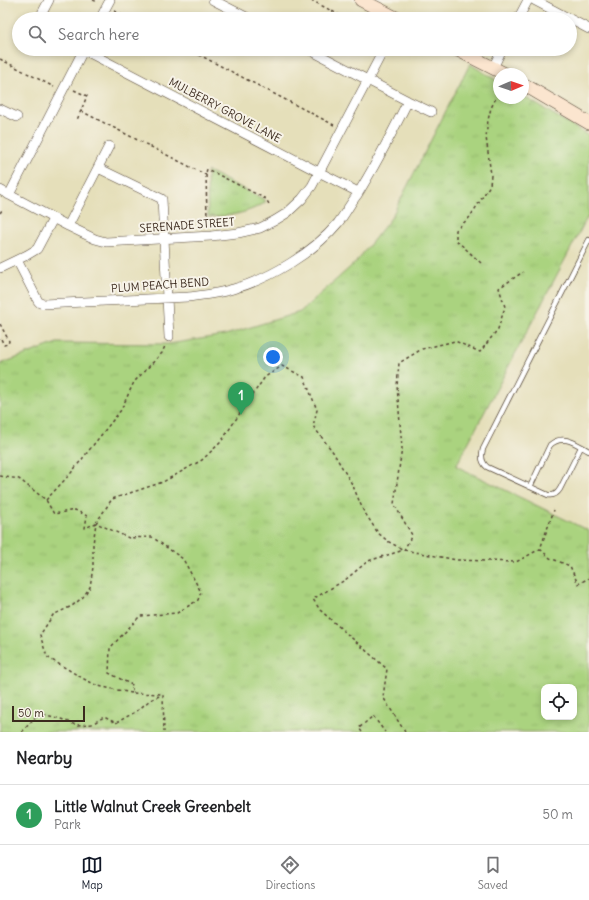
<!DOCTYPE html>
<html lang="en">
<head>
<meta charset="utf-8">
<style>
	body { margin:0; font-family:Delius,sans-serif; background:#f2f2f2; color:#202124 }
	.controls { position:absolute; right:12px; bottom:12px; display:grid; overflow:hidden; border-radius:8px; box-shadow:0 2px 6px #0003 }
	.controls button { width:36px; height:36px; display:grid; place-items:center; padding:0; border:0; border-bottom:1px solid #e0e0e0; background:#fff; color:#202124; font:20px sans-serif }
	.compass { position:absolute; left:493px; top:68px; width:36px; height:36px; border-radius:50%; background:#fff; box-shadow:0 2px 6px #0003; rotate:88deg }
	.scale { position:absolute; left:12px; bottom:10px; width:73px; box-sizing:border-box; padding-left:4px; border:2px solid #3b2a1e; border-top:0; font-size:11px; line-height:14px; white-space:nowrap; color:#3b2a1e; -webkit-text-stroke:3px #f7f3e8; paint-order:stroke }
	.you { position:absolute; left:273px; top:357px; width:14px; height:14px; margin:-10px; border:3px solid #fff; border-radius:50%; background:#1a73e8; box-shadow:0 0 0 6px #1a73e833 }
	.badge { display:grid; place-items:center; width:26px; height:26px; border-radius:50%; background:#111827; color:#fff; font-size:13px; font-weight:700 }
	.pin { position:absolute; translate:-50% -33px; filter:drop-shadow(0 1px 2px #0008) }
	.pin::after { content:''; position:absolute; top:21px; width:14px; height:12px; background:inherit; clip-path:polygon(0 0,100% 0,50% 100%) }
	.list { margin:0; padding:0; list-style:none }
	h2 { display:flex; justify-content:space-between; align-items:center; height:52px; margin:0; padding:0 16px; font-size:17px }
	h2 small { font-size:13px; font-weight:400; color:#757577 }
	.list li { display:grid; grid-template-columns:26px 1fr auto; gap:12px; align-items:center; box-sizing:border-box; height:60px; padding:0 16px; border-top:1px solid #e0e0e0 }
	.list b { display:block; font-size:15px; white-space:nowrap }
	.list p { margin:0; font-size:13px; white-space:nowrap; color:#757577 }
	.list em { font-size:13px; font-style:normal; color:#757577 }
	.icon { flex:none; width:22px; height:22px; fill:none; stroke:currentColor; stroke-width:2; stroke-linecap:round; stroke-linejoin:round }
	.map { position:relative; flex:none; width:589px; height:732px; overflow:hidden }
	.search { position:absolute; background:#fff; box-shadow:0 2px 6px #0003; left:12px; right:12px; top:12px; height:44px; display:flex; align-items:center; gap:10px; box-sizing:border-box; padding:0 14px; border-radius:22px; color:#757577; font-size:15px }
	.sheet { height:112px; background:#fff }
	nav { display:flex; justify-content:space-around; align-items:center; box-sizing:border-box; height:56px; border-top:1px solid #e0e0e0; background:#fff; font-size:11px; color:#757577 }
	nav a { display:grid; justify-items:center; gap:2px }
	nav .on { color:#111827 }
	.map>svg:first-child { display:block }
	.park { fill:url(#park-tufts); stroke:#727e4e; fill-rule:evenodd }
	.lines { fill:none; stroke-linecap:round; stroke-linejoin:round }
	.service-casing { stroke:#544535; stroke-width:6 }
	.minor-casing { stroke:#544535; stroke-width:10 }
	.secondary-casing { stroke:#544535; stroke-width:14 }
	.path { stroke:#544535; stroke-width:1.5; stroke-dasharray:3 3; stroke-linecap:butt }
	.service { stroke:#fff; stroke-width:4.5 }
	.minor { stroke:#fff; stroke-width:9 }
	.secondary { stroke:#fbe5cf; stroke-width:13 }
	.labels { text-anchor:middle; stroke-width:4; stroke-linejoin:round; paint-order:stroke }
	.street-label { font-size:11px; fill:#3b2a1e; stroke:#f7f3e8 }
</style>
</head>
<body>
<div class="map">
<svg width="589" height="732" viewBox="0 0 589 732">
	<defs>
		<pattern id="park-tufts" width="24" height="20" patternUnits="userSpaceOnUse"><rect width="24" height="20" fill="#aad37f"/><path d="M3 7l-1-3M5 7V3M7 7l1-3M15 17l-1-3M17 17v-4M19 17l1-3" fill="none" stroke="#93b56d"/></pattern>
	</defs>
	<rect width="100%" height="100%" fill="#f7f3e8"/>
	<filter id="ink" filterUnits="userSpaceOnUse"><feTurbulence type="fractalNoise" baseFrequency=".025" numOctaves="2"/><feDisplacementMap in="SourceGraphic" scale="8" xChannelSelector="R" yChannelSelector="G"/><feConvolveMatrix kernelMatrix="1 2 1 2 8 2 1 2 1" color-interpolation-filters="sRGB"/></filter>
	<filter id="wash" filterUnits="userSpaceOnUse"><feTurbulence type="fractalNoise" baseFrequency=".012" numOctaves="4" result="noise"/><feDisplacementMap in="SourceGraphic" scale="16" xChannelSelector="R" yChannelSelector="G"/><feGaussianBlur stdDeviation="0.9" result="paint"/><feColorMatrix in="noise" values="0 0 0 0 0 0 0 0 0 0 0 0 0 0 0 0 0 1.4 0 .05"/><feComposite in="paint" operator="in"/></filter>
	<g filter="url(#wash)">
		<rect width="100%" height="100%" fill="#e5dfba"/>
		<path class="park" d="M470 64 499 82V98H523V96L589 136V214L456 466 589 531V732H0V573L1 563 0 560V364L57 343 169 344 225 335 300 312 356 262 391 218ZM544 687H574V717H544Z
			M208 171 265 200V203C245 214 231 216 208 217L207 172Z"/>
	</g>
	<g filter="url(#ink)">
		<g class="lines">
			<g class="service-casing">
				<path id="service" d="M581 447 560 489C557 494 554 496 548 495L487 467C481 462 481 456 483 449L589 240
					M530 487 550 445C563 433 576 444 589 451"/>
			</g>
			<g class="minor-casing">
				<path id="minor" d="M213 0 250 19
					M534 0 570 19
					M39 19 49 0
					M100 19 110 0
					M518 19 528 0
					M570 19 589 29
					M82 49 311 168 358 192
					M308 49 408 101 431 112
					M493 68 502 49
					M0 109 17 117
					M98 168 162 199 169 337
					M0 190 68 226 95 239 106 242 211 236 238 233 260 228 274 221 287 213 302 199 312 186 384 49
					M9 195 84 49
					M68 226 109 146
					M17 260 38 301 40 303 43 304 188 297C203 295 218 294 233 289 270 279 314 252 338 223 345 214 350 204 357 195 376 165 392 133 408 101
					M0 268 27 255 37 249 53 219"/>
			</g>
			<g class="secondary-casing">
				<path id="secondary" d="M361 0 398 19
					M456 49 505 74
					M523 84 589 123"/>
			</g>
			<path class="path" d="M93 0 98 2
				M311 0 347 19
				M114 11 131 19
				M188 49 334 125
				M0 59 54 87
				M74 90 87 96 77 120
				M81 111 206 175
				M0 213 2 210
				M207 220 206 173 207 169 266 199 269 204
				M481 263 456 240V230L470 217 490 185 491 175 486 137 488 120 491 108 499 92
				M0 324 9 341 8 344 4 345 0 337
				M0 476 19 479 46 500 54 514 75 510 87 516 85 528 96 523 129 538 152 537 183 559 201 592 198 600 177 613 140 616 110 648 109 673 132 685V693L163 694 164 732
				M46 500 71 473 121 410 134 382 162 353 165 346
				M540 549 550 558 570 566 578 584 589 578
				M132 693 98 686 84 679 47 657 40 635 53 615 72 606 83 597 90 587 93 567V544L96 523 112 499 163 482 202 460 221 442 244 407 265 377 282 366 304 377 312 397 317 410 313 426 333 452 353 486 363 510 378 533 389 542 404 550 457 560 516 562 540 549 554 510
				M22 732 39 713 61 719 76 725 92 724 104 717 116 723 137 711 150 700 162 695
				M362 732 359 728 373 716 385 732
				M405 732 383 697 387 669 320 610 313 599 345 580 368 561 404 550 412 535 394 504 402 448 397 386 399 363 422 349 455 341 480 352 498 329 505 307 499 288 523 272"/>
			<use href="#service" class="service"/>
			<use href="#minor" class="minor"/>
			<use href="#secondary" class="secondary"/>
		</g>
	</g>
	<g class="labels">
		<g class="street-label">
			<text transform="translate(225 110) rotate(28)" y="4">MULBERRY GROVE LANE</text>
			<text transform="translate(187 225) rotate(-4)" y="4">SERENADE STREET</text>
			<text transform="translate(160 285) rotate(-4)" y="4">PLUM PEACH BEND</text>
		</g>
	</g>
</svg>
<div class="controls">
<button><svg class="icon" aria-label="locate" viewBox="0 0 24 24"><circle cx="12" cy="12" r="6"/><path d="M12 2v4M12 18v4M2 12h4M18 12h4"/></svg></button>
</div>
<svg class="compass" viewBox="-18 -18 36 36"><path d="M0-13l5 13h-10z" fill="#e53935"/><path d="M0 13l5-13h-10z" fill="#757577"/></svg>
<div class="scale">50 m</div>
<div class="you"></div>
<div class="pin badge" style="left:241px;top:415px;background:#2e9e5b">1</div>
<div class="search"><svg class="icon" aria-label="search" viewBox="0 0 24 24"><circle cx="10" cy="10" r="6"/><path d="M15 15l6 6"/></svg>Search here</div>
</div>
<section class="sheet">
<h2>Nearby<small></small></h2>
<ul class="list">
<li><span class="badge" style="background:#2e9e5b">1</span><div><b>Little Walnut Creek Greenbelt</b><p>Park</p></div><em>50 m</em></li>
</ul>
</section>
<nav>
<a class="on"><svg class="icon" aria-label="map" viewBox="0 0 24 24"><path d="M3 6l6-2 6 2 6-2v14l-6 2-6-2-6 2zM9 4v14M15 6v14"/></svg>Map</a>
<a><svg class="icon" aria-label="directions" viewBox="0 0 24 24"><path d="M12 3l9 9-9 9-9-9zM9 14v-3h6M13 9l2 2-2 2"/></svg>Directions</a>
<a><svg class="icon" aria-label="saved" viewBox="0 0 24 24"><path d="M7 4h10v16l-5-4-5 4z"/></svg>Saved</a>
</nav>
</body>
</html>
